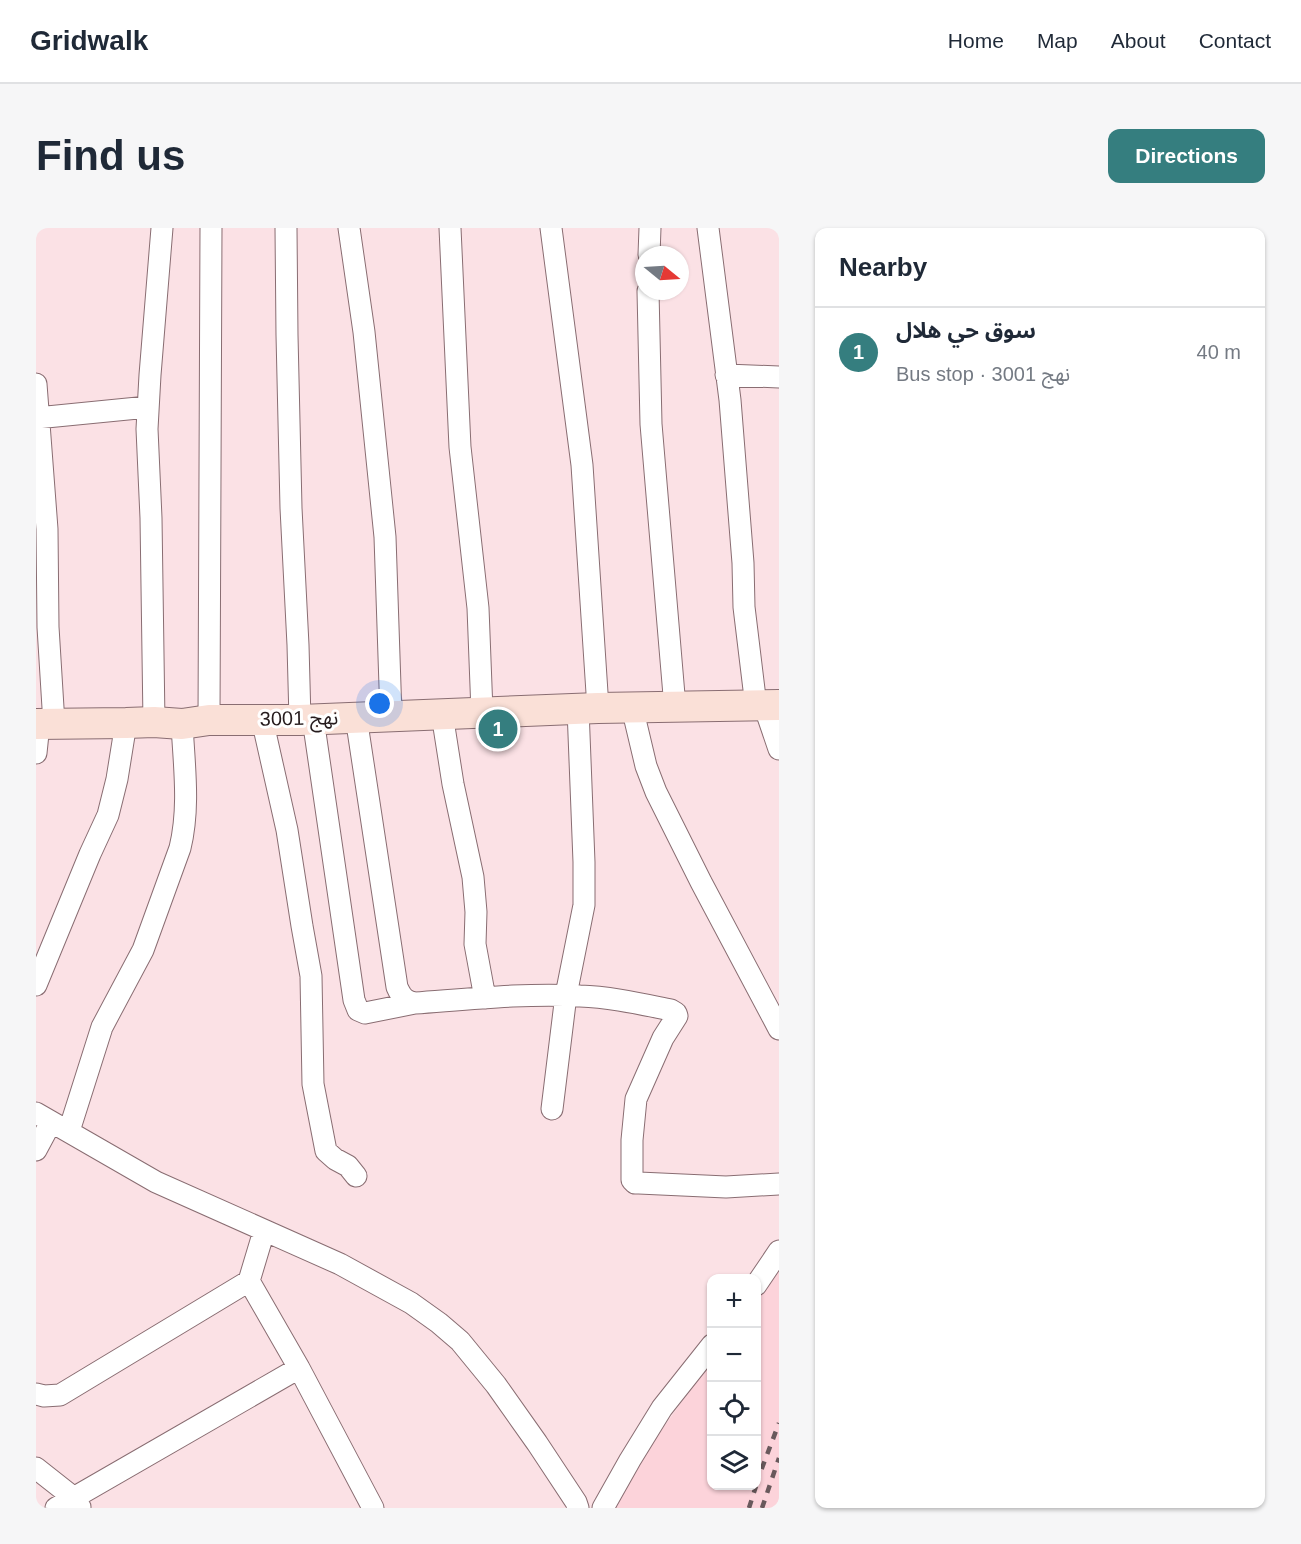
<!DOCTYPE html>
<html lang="en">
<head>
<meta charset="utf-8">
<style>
	body { margin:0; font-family:Arial,"Noto Sans Arabic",sans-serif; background:#f6f6f7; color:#1f2937 }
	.controls { position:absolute; right:18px; bottom:18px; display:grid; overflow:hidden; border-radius:12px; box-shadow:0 2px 4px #0004 }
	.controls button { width:54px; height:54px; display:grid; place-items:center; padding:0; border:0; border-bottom:2px solid #e0e1e3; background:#fff; color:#1f2937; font:30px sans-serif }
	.compass { position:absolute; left:599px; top:18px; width:54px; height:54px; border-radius:50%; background:#fff; box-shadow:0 2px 4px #0004; rotate:108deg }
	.you { position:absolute; left:344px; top:476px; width:21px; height:21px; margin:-15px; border:4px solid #fff; border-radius:50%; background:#1a73e8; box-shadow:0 0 0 9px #1a73e833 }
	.badge { display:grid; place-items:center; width:39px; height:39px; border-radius:50%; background:#357e7f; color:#fff; font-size:20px; font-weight:700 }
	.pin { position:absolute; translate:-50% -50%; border:3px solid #fff; box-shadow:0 2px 6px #0006 }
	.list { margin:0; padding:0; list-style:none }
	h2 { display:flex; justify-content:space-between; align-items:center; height:78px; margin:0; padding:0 24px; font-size:26px }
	h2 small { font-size:20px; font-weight:400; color:#747a83 }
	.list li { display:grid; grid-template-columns:39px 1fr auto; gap:18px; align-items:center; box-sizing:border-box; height:84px; padding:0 24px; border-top:2px solid #e0e1e3 }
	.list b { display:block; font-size:22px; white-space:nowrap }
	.list p { margin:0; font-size:20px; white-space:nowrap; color:#747a83 }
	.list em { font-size:20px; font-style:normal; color:#747a83 }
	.icon { flex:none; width:33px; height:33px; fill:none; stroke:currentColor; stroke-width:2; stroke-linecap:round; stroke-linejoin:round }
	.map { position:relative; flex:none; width:743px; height:1280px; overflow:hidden; border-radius:12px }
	header { display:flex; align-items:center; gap:36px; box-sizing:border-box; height:84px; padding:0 30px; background:#fff; border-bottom:2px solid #e0e1e3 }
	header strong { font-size:28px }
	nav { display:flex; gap:33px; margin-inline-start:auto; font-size:21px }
	.intro { display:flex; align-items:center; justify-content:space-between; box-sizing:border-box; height:144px; padding:0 36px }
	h1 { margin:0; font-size:42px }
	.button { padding:15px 27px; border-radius:12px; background:#357e7f; color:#fff; font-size:21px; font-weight:700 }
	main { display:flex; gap:36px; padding:0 36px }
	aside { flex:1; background:#fff; border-radius:12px; box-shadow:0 2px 4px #0004 }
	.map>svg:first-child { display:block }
	.built { fill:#fcd3da }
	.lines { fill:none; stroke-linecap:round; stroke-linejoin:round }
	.street-casing { stroke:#896d72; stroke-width:23 }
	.secondary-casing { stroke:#896d72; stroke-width:32 }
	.street { stroke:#fff; stroke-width:21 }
	.secondary { stroke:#fae0d7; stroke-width:30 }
	.rail { stroke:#69595c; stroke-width:4.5; stroke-dasharray:8 8; stroke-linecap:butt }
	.labels { text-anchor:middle; stroke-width:6; stroke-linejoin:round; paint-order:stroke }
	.street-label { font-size:20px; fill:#261b1d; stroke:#fff }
</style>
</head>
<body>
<header>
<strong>Gridwalk</strong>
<nav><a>Home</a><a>Map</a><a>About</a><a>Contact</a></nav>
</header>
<div class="intro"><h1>Find us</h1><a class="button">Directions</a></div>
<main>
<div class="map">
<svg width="743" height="1280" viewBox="0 0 743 1280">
	<rect width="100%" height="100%" fill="#fbe1e5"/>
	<path class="built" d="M743 1037V1276L741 1280H576V1273L675 1132 676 1258H720L721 1069Z"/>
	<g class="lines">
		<g class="street-casing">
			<path id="street" d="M250 0 251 107 255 280 262 417 264 492
				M313 0 328 104 349 309 355 488
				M414 0 424 219 442 380 446 484
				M515 0 546 237 562 480
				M672 0 694 172 707 335 708 379 720 478
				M613 27 614 0
				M612 63 615 196 639 479
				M690 147 743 149
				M0 156 11 301 12 399 18 496
				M0 190 112 179
				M728 477 743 521
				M596 479 610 538 620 564 665 654 743 801
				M406 486 417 556 437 649 440 684 439 716 449 770
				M320 489 361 759C365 768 369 774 379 775 434 771 489 765 544 768 575 769 605 776 635 782L640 785 641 788 627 810 600 871 596 912V952L599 955H603L690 959 743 956
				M226 491 251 602 266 698 275 748 277 856 290 923 299 931 312 938 320 948
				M277 491 318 772 322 782 329 785 379 775
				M173 492 175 0
				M118 494 115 290 111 201 114 147 126 0
				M0 525 3 496
				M0 757 54 626 72 587 81 551 90 495
				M516 881 530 767 548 677V634L542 481
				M0 885 120 954 304 1036 375 1075 403 1095 424 1113 460 1157 501 1215 540 1274 542 1280
				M33 903 66 799 107 722 144 620C154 579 148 537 146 496
				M0 922 15 894
				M213 1053 263 1140 337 1280
				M720 1057 743 1023
				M0 1166 8 1168 24 1167 213 1053 228 1003
				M0 1240 38 1270 44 1279
				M20 1280 263 1140
				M567 1280 594 1232 626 1180 676 1117"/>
		</g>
		<g class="secondary-casing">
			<path id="secondary" d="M0 496 90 495 118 494 146 496 173 492H264L562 480 743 477"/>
		</g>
		<use href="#street" class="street"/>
		<use href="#secondary" class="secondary"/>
		<path class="rail" d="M720 1256 743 1195
			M713 1280 720 1258
			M726 1280 743 1230"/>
	</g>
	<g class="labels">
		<g class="street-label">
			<text transform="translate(263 490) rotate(-1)" y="7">نهج 3001</text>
		</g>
	</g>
</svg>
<div class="controls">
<button>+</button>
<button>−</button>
<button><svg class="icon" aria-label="locate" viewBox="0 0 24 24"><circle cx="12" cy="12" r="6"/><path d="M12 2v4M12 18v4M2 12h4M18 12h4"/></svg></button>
<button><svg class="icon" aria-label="layers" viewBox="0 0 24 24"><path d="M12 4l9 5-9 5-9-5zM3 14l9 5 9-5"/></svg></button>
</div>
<svg class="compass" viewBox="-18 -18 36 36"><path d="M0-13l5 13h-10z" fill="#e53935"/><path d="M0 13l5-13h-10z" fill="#747a83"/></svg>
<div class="you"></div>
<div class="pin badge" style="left:462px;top:501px">1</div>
</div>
<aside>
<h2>Nearby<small></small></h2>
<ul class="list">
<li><span class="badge">1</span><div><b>سوق حي هلال</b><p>Bus stop · نهج 3001</p></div><em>40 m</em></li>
</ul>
</aside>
</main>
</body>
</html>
